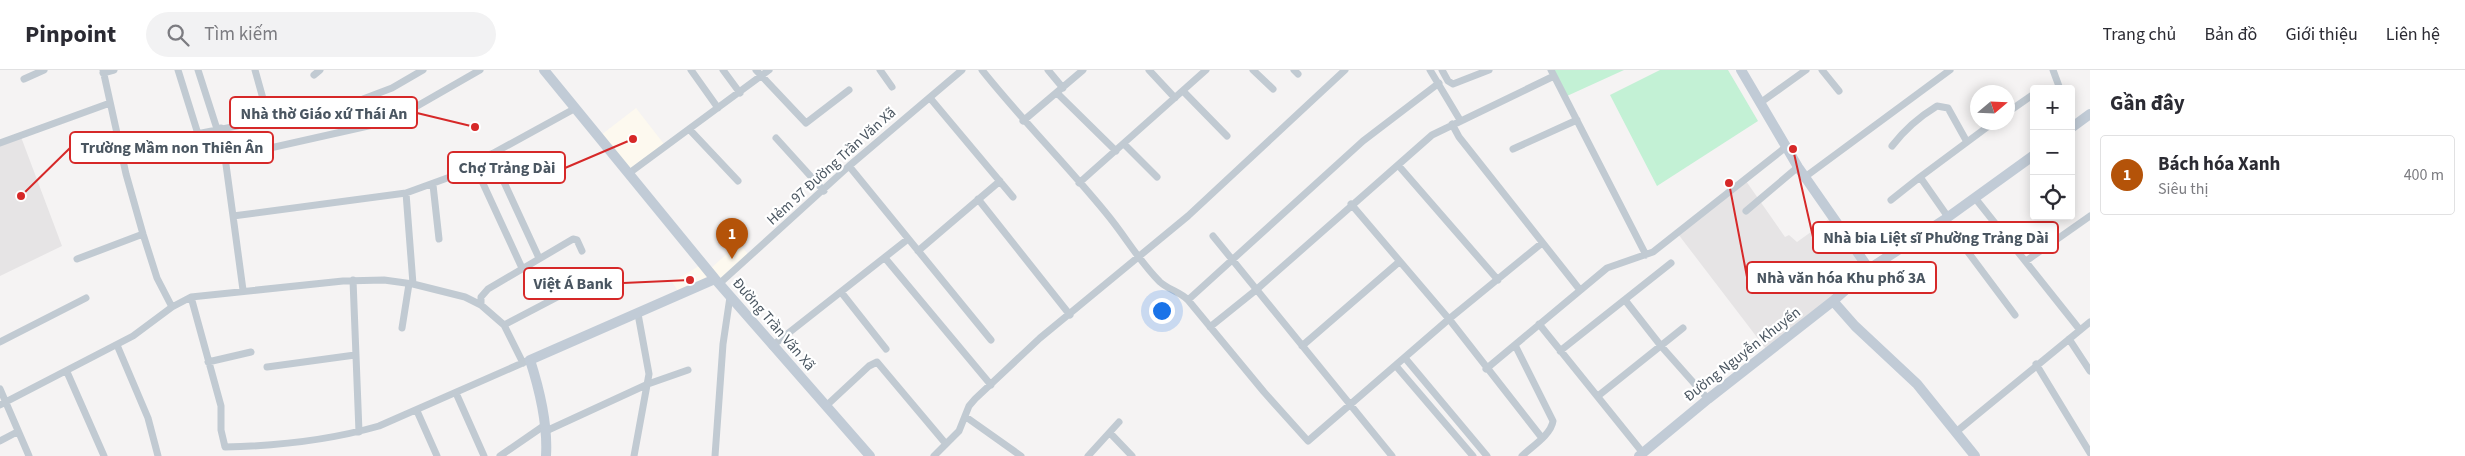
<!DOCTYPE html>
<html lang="vi">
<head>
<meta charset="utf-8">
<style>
	body { margin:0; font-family:"Source Sans 3",sans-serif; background:#f2f2f3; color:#2b2b33 }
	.controls { position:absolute; right:15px; top:15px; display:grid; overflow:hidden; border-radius:5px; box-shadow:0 2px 12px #0003 }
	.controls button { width:45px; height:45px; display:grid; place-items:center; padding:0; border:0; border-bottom:1px solid #e1e1e2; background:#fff; color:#2b2b33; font:25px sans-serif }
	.compass { position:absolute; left:1970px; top:15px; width:45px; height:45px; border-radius:50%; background:#fff; box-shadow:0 2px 12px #0003; rotate:71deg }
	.you { position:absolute; left:1161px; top:240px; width:18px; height:18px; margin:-12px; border:4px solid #fff; border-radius:50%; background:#1a73e8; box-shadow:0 0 0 8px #1a73e833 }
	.badge { display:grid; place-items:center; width:32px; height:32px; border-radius:50%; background:#b45309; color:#fff; font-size:16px; font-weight:700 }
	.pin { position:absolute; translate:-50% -41px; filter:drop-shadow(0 1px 2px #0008) }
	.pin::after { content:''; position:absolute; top:26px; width:18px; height:15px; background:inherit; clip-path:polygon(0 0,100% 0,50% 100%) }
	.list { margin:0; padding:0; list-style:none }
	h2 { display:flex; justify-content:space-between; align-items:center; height:65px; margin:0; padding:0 20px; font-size:21px }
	h2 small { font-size:16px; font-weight:400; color:#7c7c81 }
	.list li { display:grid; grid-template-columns:32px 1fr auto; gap:15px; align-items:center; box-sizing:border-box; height:80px; margin:0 10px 10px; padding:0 10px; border:1px solid #e1e1e2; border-radius:5px }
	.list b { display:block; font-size:19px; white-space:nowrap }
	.list p { margin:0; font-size:16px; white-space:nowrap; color:#7c7c81 }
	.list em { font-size:16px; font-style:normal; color:#7c7c81 }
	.icon { flex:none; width:28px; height:28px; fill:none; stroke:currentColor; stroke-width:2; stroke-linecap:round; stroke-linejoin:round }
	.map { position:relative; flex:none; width:2090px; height:386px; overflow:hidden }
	header { display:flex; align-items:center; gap:30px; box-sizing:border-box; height:70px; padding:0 25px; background:#fff; border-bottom:1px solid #e1e1e2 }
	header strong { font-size:24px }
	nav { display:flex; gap:28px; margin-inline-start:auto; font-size:18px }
	.search { width:350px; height:45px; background:#f2f2f3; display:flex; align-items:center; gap:12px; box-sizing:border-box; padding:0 18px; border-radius:28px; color:#7c7c81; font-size:19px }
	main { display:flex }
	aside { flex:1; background:#fff }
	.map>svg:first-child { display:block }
	.commercial { fill:#fdf9ef }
	.education { fill:#e6e4e5 }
	.grass { fill:#c3f1d5 }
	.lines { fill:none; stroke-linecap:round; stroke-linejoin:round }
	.street { stroke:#c1cad2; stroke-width:7 }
	.secondary { stroke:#c1cbd6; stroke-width:10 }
	.labels { text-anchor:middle; stroke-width:4.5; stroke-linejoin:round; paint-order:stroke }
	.street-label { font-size:15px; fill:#4a5661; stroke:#fff }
	.leader { fill:none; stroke:#d62828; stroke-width:2 }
	.callout-dot { fill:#d62828; stroke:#fff; stroke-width:2 }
	.callout { fill:#fff; stroke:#d62828; stroke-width:2 }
	.callout-label { font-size:16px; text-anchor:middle; font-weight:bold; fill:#4a5661 }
</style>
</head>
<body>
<header>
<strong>Pinpoint</strong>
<div class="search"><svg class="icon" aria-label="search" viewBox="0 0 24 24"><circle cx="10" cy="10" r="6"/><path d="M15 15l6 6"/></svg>Tìm kiếm</div>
<nav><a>Trang chủ</a><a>Bản đồ</a><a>Giới thiệu</a><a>Liên hệ</a></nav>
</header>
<main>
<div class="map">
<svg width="2090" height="386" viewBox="0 0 2090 386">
	<rect width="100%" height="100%" fill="#f5f3f3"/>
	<path class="commercial" d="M636 38 664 74 630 99 601 65Z
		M739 173 749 185 721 210 711 198Z
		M699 196 709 208 678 221 672 212Z"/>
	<path class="education" d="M21 67 62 176 0 206V76Z
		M1746 111 1785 167 1789 165 1797 172 1829 149 1863 198 1830 229 1766 279 1678 164Z"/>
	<path class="grass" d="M1554 0H1624L1567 26Z
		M1660 0H1728L1758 51 1657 116 1610 25Z"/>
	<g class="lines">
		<path class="street" d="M103 0 126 104 143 164 157 208 172 237
			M178 0 198 64
			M198 0 217 59
			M255 0 269 50
			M691 0 718 38
			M723 0 740 23
			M756 0 806 53 849 20
			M880 0 892 17
			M982 0C1021 49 1066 94 1106 143 1126 167 1138 190 1160 212 1169 220 1180 222 1188 230L1264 322 1308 371 1449 249 1542 173
			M1048 0 1063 18
			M1149 0 1175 28
			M1253 0 1273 19
			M1294 0 1298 4
			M1430 0 1460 50
			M1442 0 1448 11 1453 14 1489 0
			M1551 0 1646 185
			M1822 0 1839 21
			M2053 0 2060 19
			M103 3 114 0
			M314 5 320 0
			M24 9 44 0
			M1183 21 1227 66
			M1057 23 1116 81
			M930 28 1013 127
			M363 29 392 18 423 0
			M1760 33 1806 0
			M2008 42 2034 24
			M1023 51 1083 0
			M1452 54 1459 67 1580 220
			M221 58 233 146 406 123 450 107 574 39
			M689 59 738 111
			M776 68 824 121
			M0 73 110 33
			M1124 74 1157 107
			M1892 76C1905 59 1919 47 1937 36L1948 38 1967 72
			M120 79 293 45
			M1513 79 1577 50
			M491 84 539 188
			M226 88 377 54 405 43 480 0
			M474 94 522 198
			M1398 95 1498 210
			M849 96 991 270
			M628 104 769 0
			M1805 107 1950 0
			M1920 107 1994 52
			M1079 113 1206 0
			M433 115 439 169
			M406 123 413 214
			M1975 128 2080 260
			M978 129 1070 245
			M1891 130 1920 107 1948 147
			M1351 134 1449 249 1542 368
			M1746 141 1798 97
			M233 146 243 220
			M1944 150 2015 245
			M1213 166 1392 386
			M918 181 1000 111
			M885 188 991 315
			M77 189 143 164
			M2026 191 2090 146
			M353 210 359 362
			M719 214 849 96 962 0
			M841 222 886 279
			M191 227 221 336V360L225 377C276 376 330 370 379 356L527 291
			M1188 230 1363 71 1439 13
			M1625 230 1661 276 1708 329
			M481 235V227L488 219 573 169 577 170 582 181
			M1539 254 1643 383
			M504 255 567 222
			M1210 257 1256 220 1432 65 1554 6
			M402 258 409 214
			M2069 269 2090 301
			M0 272 86 228
			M117 275 148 348 158 386
			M1515 275 1553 351C1551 365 1531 377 1522 386
			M772 276 908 169
			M1302 276 1399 192
			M1560 281 1671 193
			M1405 288 1487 386
			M208 292 251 282
			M2036 294 2090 383
			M1396 296 1473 386
			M267 297 355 285
			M1486 299 1607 198 1653 182 1786 77
			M67 302 104 386
			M0 319 29 386
			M456 323 484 386
			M1598 326 1683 258
			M0 335 133 266 172 237 191 227 343 211 384 210 413 214 465 227 481 235 504 255 523 293
			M826 336 869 296 877 292 946 374
			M417 341 437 386
			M966 347 1021 386
			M546 361 648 314 688 300
			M1956 362 2090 252
			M1110 363 1132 386
			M0 371 17 362
			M500 386 545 355
			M634 386 649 304 638 244
			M715 386 723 274 730 227
			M934 386 959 361 969 336 975 329 1040 268 1188 146 1345 0
			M1088 386 1119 352"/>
		<path class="secondary" d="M544 0 715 209 870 386
			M1741 0 1798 97 1869 199
			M2071 58 2090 44
			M1833 231 1855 256 1917 314 1975 386
			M546 386C548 354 540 321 530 290L715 209
			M1639 386 1708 329 1833 231 1869 199 1944 150 2034 85"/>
	</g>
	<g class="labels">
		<g class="street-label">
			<text transform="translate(831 96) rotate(-42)" y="5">Hẻm 97 Đường Trần Văn Xã</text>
			<text transform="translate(774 254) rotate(49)" y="5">Đường Trần Văn Xã</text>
			<text transform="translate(1742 284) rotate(-38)" y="5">Đường Nguyễn Khuyến</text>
		</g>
	</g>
	<path class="leader" d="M475 57L417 43M21 126L70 78M633 69L565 98M1793 79L1813 167M1729 113L1747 207M690 210L623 213"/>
	<g class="callout-dot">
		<circle cx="475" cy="57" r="5"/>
		<circle cx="21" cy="126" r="5"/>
		<circle cx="633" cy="69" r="5"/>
		<circle cx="1793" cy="79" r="5"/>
		<circle cx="1729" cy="113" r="5"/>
		<circle cx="690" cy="210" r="5"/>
	</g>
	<g class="callout">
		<rect x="230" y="27" width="187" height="31" rx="5"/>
		<rect x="70" y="62" width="203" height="31" rx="5"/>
		<rect x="448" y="82" width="117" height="31" rx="5"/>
		<rect x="1813" y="152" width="245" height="31" rx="5"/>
		<rect x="1747" y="192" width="189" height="31" rx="5"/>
		<rect x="524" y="198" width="99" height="31" rx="5"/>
	</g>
	<g class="callout-label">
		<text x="324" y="49">Nhà thờ Giáo xứ Thái An</text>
		<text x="172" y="83">Trường Mầm non Thiên Ân</text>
		<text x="507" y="103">Chợ Trảng Dài</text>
		<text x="1936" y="173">Nhà bia Liệt sĩ Phường Trảng Dài</text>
		<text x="1841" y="213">Nhà văn hóa Khu phố 3A</text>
		<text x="573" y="219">Việt Á Bank</text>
	</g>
</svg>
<div class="controls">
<button>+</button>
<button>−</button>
<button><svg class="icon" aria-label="locate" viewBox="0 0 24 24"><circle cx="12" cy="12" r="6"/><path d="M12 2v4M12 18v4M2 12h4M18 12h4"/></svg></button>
</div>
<svg class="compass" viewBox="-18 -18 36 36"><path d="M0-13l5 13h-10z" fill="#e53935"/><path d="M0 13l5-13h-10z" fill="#7c7c81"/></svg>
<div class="you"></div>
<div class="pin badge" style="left:732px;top:189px">1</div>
</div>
<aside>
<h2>Gần đây<small></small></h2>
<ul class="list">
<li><span class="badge">1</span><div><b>Bách hóa Xanh</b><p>Siêu thị</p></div><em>400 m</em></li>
</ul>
</aside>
</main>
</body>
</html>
